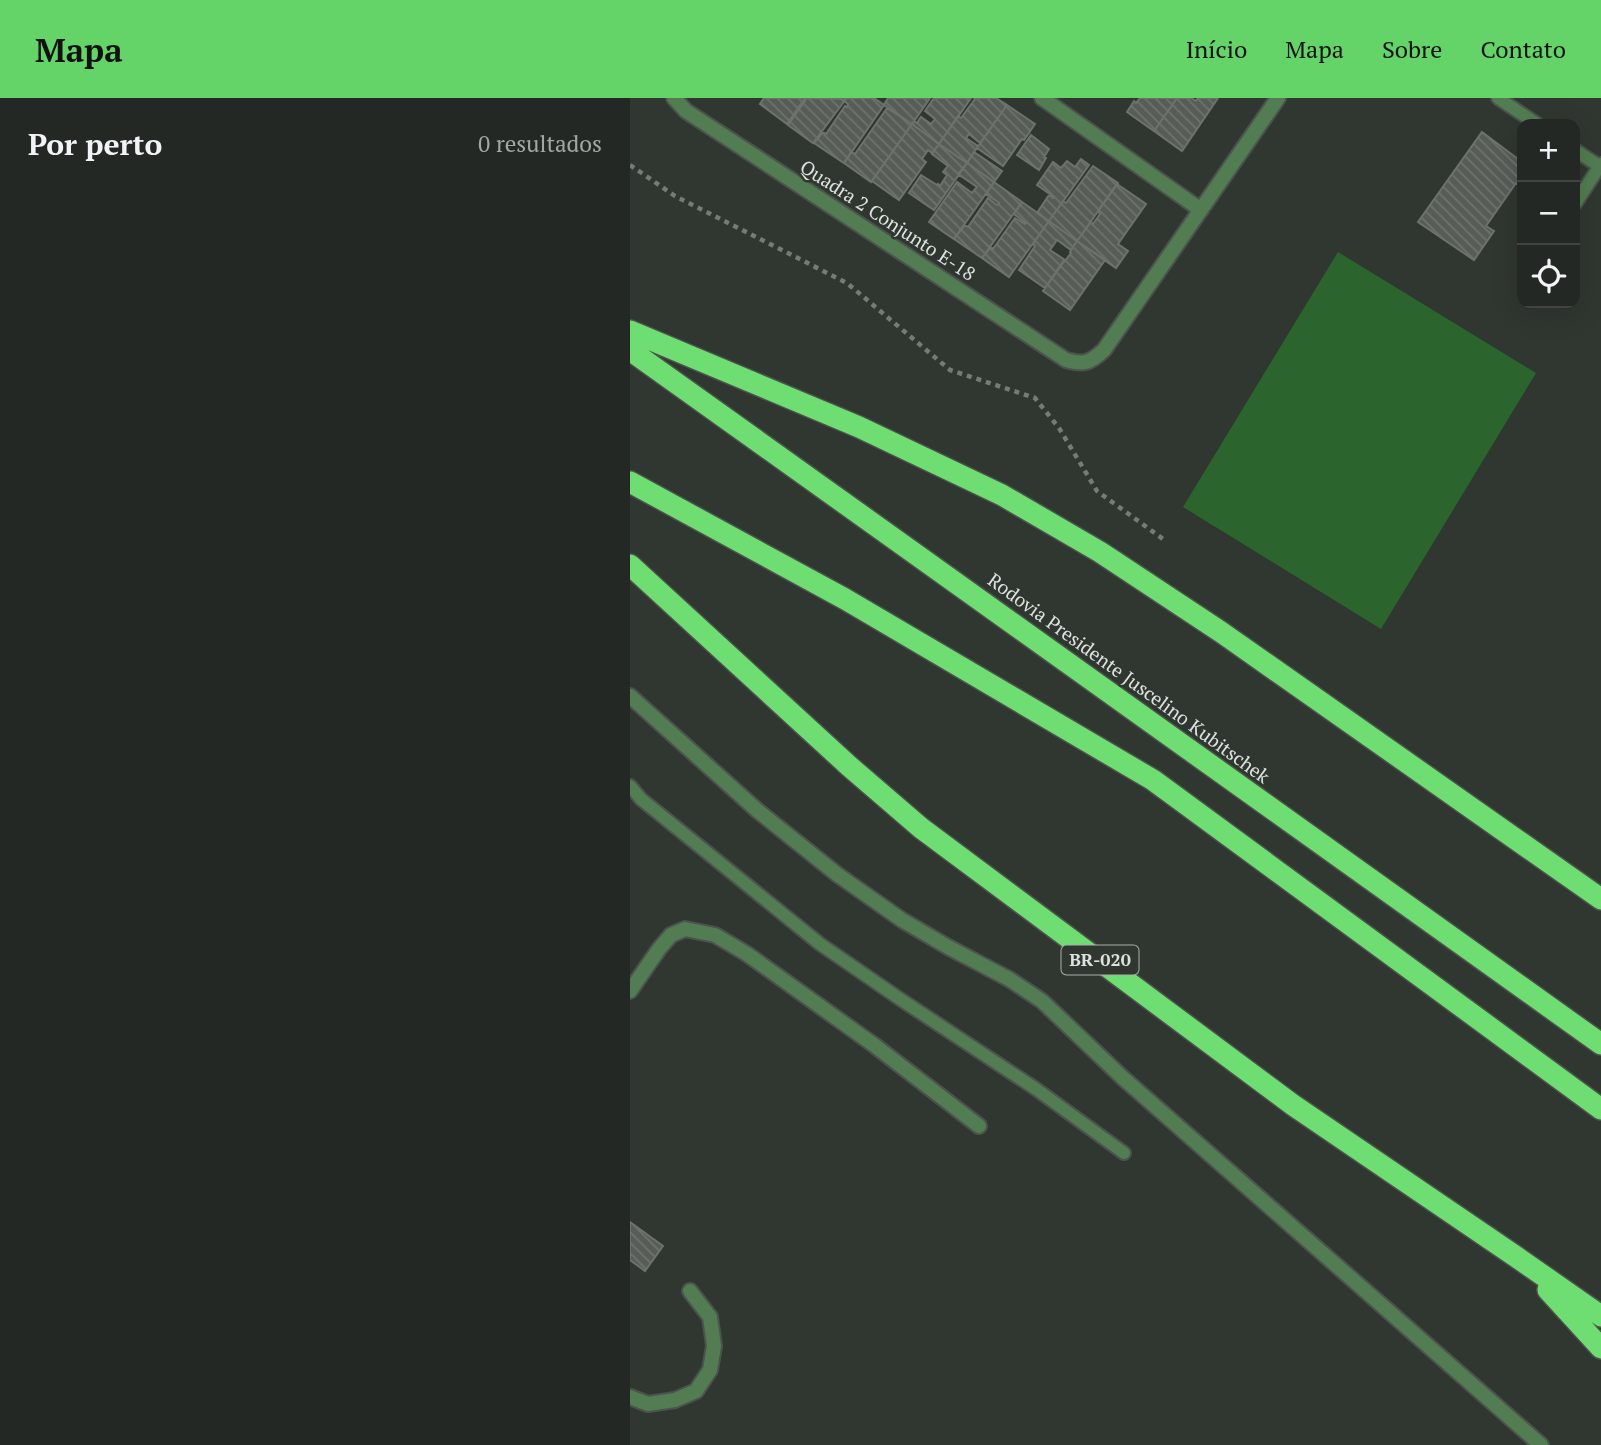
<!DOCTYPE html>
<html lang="pt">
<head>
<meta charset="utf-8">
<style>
	body { margin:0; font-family:"PT Serif",serif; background:#2c302c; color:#f1f3f6 }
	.controls { position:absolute; right:21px; top:21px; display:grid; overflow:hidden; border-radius:14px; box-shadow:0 7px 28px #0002 }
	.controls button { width:63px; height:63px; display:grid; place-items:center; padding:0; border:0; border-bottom:2px solid #414441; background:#242824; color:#f1f3f6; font:35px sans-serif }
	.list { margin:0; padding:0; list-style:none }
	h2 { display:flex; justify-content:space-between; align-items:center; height:91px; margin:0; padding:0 28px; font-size:30px }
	h2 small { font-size:23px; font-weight:400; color:#a3a6a6 }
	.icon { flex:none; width:38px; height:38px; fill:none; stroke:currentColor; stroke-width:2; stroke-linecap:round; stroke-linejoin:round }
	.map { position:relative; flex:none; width:971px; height:1347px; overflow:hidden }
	header { display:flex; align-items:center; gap:42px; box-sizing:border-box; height:98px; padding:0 35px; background:#64d468; color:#111 }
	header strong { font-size:33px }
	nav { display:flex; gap:38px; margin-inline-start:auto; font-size:24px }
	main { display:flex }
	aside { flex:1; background:#242824 }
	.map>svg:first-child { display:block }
	.garden { fill:#2b652d }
	.building { fill:url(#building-back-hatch); stroke:#6c726c; stroke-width:2 }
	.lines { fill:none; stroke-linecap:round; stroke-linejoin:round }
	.lane-casing { stroke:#4c524c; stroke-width:16 }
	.street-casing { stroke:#4c524c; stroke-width:18 }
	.highway-casing { stroke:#4c524c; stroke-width:24 }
	.path { stroke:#757b75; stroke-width:4.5; stroke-dasharray:5 5; stroke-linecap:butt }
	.lane { stroke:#527c51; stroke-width:12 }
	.street { stroke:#527c51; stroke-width:14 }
	.highway { stroke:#6fde72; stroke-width:21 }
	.labels { text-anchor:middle; stroke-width:5; stroke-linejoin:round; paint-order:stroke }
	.shield { fill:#303630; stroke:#aaaeaa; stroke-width:2 }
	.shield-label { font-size:18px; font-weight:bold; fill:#dee2de }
	.street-label { font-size:19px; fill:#dee2de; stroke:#303630 }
</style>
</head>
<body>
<header>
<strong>Mapa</strong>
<nav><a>Início</a><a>Mapa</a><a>Sobre</a><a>Contato</a></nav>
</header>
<main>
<aside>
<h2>Por perto<small>0 resultados</small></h2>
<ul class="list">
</ul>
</aside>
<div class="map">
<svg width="971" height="1347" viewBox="0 0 971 1347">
	<defs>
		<pattern id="building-back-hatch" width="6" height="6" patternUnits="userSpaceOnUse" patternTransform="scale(1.75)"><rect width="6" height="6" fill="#575c56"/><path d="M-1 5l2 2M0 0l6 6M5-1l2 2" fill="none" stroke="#6f736e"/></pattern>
	</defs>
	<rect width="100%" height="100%" fill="#303630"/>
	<path class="garden" d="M708 154 906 275 751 531 553 409Z"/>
	<path class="building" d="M134 0H175L157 26 130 6Z
		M177 0 216 1 183 45 158 27Z
		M244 0 254 7 214 65 184 45 193 34 196 36 215 8 217 9 218 6 214 3 216 0Z
		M258 0H300L282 26 254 7Z
		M304 0H341L309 46 282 26 284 23 287 25 291 19 301 26 305 21 295 13Z
		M344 0H366L377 7 350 45 339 36 336 40 348 48 337 65 309 46 328 18 331 20 345 1Z
		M510 0H547L524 33 497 14 504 3 506 5Z
		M547 0H561L566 3 568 0H588L552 53 524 33Z
		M377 7 405 26 394 42 392 41 373 68 347 50Z
		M257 10 282 26 241 84 214 65 221 54 225 56Z
		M282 26 309 46 302 55 298 52 292 61 296 64 269 102 242 83Z
		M852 34 892 64V90L886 85 856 128 864 133 844 162 788 124Z
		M401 37 419 51 414 59 416 60 409 72 387 57Z
		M309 46 337 65 304 112 279 95 291 77 307 87 308 86 310 88 317 77 313 74 318 68 302 56Z
		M344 54 372 73 364 84 337 65Z
		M451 61 459 67 419 123 407 115 419 97 423 100 424 99 407 87 423 64 431 70 437 63 445 69Z
		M337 65 364 84 324 141 299 124 327 84 342 95 347 89 328 76Z
		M463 68 488 85 447 143 419 123 433 103 436 105Z
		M364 84 392 104 352 160 324 141 335 127 338 129 358 100 367 107 369 105 356 96Z
		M487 86 516 106 488 146 498 153 486 170 447 143 461 124 463 126 470 116 468 113Z
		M392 104 419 123 379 179 352 160 361 149 363 151 385 120 395 126 396 125 384 116Z
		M419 123 447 143 441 152 427 142 420 152 435 162 415 190 389 172 405 148 403 146Z
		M447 143 475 162 440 212 413 193 434 162 435 163 441 155 440 154Z
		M0 1124 33 1148 15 1173 0 1162Z"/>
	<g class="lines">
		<g class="lane-casing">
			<path id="lane" d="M868 0 907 26
				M945 52 969 68
				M945 106 971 66
				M0 688 11 701 190 846 270 901 406 991 494 1055"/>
		</g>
		<g class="street-casing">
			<path id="street" d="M44 0 56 13 436 262C454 267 460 265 474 252L648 0
				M412 0 571 112
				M0 598 128 713 208 777 272 822 318 849 379 881 412 903 493 980 911 1347
				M0 893 29 851 41 837 55 831 85 837 117 856 244 947 349 1028
				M0 1299 18 1306 45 1302 66 1293 80 1272 84 1248 80 1219 60 1193"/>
		</g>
		<g class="highway-casing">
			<path id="highway" d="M0 233 229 329 372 397 470 454 591 534 971 801
				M0 252 971 946
				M0 384 215 501 523 682 971 1011
				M0 467 219 668 291 730 663 1007 885 1158 971 1218
				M918 1192 971 1250"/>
		</g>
		<path class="path" d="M0 67 45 98 217 185 320 272 405 300 429 330 467 393 533 441"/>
		<use href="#lane" class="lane"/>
		<use href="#street" class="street"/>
		<use href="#highway" class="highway"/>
	</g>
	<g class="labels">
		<rect class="shield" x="431.5" y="847.5" width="77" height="29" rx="5"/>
		<g class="shield-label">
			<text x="470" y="868">BR-020</text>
		</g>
		<g class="street-label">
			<text transform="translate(258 122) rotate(33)" y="7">Quadra 2 Conjunto E-18</text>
			<text transform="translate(499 580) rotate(36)" y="7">Rodovia Presidente Juscelino Kubitschek</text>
		</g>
	</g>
</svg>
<div class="controls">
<button>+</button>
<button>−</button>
<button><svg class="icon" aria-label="locate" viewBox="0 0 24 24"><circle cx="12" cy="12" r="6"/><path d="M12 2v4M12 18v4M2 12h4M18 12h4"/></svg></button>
</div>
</div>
</main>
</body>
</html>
